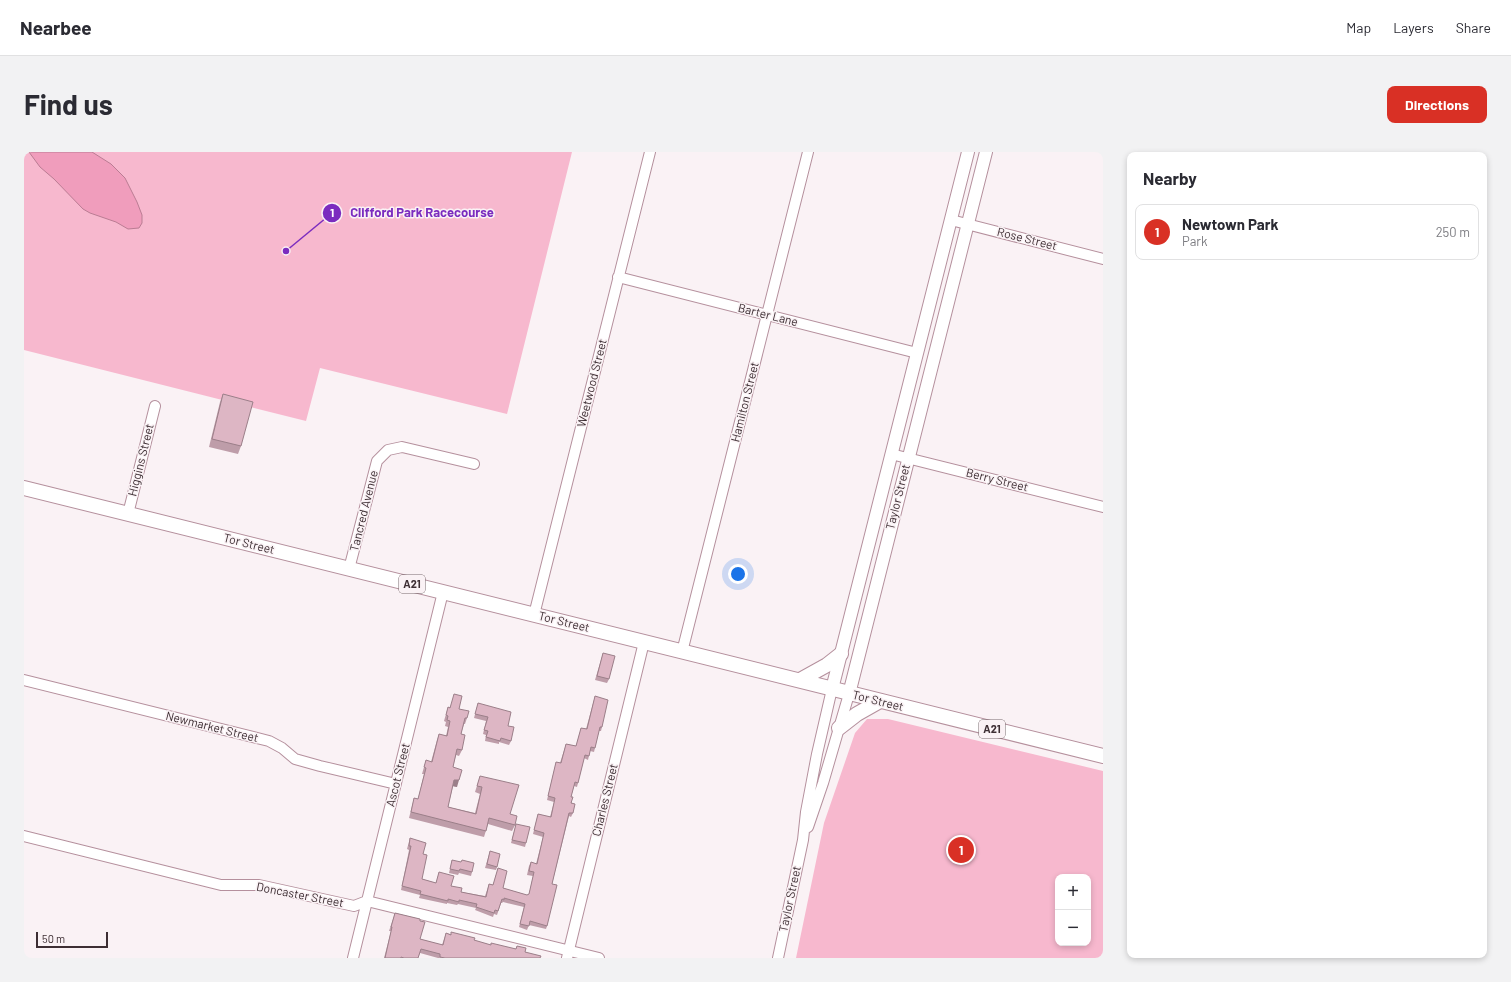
<!DOCTYPE html>
<html lang="en">
<head>
<meta charset="utf-8">
<style>
	body { margin:0; font-family:Barlow,sans-serif; background:#f2f2f3; color:#2b2b33 }
	.controls { position:absolute; right:12px; bottom:12px; display:grid; overflow:hidden; border-radius:8px; box-shadow:0 2px 6px #0003 }
	.controls button { width:36px; height:36px; display:grid; place-items:center; padding:0; border:0; border-bottom:1px solid #e1e1e2; background:#fff; color:#2b2b33; font:20px sans-serif }
	.scale { position:absolute; left:12px; bottom:10px; width:72px; box-sizing:border-box; padding-left:4px; border:2px solid #3d2e33; border-top:0; font-size:11px; line-height:14px; white-space:nowrap; color:#3d2e33; -webkit-text-stroke:3px #faf2f5; paint-order:stroke }
	.you { position:absolute; left:714px; top:422px; width:14px; height:14px; margin:-10px; border:3px solid #fff; border-radius:50%; background:#1a73e8; box-shadow:0 0 0 6px #1a73e833 }
	.badge { display:grid; place-items:center; width:26px; height:26px; border-radius:50%; background:#d93025; color:#fff; font-size:13px; font-weight:700 }
	.pin { position:absolute; translate:-50% -50%; border:2px solid #fff; box-shadow:0 1px 4px #0006 }
	.list { margin:0; padding:0; list-style:none }
	h2 { display:flex; justify-content:space-between; align-items:center; height:52px; margin:0; padding:0 16px; font-size:17px }
	h2 small { font-size:13px; font-weight:400; color:#7c7c81 }
	.list li { display:grid; grid-template-columns:26px 1fr auto; gap:12px; align-items:center; box-sizing:border-box; height:56px; margin:0 8px 8px; padding:0 8px; border:1px solid #e1e1e2; border-radius:8px }
	.list b { display:block; font-size:15px; white-space:nowrap }
	.list p { margin:0; font-size:13px; white-space:nowrap; color:#7c7c81 }
	.list em { font-size:13px; font-style:normal; color:#7c7c81 }
	.map { position:relative; flex:none; width:1079px; height:806px; overflow:hidden; border-radius:8px }
	header { display:flex; align-items:center; gap:24px; box-sizing:border-box; height:56px; padding:0 20px; background:#fff; border-bottom:1px solid #e1e1e2 }
	header strong { font-size:19px }
	nav { display:flex; gap:22px; margin-inline-start:auto; font-size:14px }
	.intro { display:flex; align-items:center; justify-content:space-between; box-sizing:border-box; height:96px; padding:0 24px }
	h1 { margin:0; font-size:28px }
	.button { padding:10px 18px; border-radius:8px; background:#d93025; color:#fff; font-size:14px; font-weight:700 }
	main { display:flex; gap:24px; padding:0 24px }
	aside { flex:1; background:#fff; border-radius:8px; box-shadow:0 2px 6px #0003 }
	.map>svg:first-child { display:block }
	.green { fill:#f7b8ce; fill-rule:evenodd }
	.water { fill:#f09dbc; stroke:#ba7c93 }
	.lines { fill:none; stroke-linecap:round; stroke-linejoin:round }
	.minor-casing { stroke:#b5909d; stroke-width:12 }
	.major-casing { stroke:#b5909d; stroke-width:14 }
	.highway-casing { stroke:#b5909d; stroke-width:16 }
	.minor { stroke:#fff; stroke-width:10 }
	.major { stroke:#fff; stroke-width:12 }
	.highway { stroke:#fff; stroke-width:14 }
	.wall { fill:#be9da9 }
	.shaded-wall { fill:#9b7f89 }
	.building { fill:#ddb6c4; stroke:#9b7f89 }
	.labels { text-anchor:middle; stroke-width:3; stroke-linejoin:round; paint-order:stroke }
	.shield { fill:#faf2f5; stroke:#76696d; stroke-width:1 }
	.shield-label { font-size:11px; font-weight:bold; fill:#3d2e33 }
	.street-label { font-size:12px; fill:#3d2e33; stroke:#faf2f5 }
	.leader { fill:none; stroke:#7b2cbf; stroke-width:1.5 }
	.callout-dot { fill:#7b2cbf; stroke:#faf2f5; stroke-width:1.5 }
	.mark-label { font-size:12px; text-anchor:middle; font-weight:bold; fill:#fff }
	.callout-label { font-size:13px; text-anchor:middle; font-weight:bold; fill:#7b2cbf; stroke:#faf2f5; stroke-width:3; stroke-linejoin:round; paint-order:stroke }
</style>
</head>
<body>
<header>
<strong>Nearbee</strong>
<nav><a>Map</a><a>Layers</a><a>Share</a></nav>
</header>
<div class="intro"><h1>Find us</h1><a class="button">Directions</a></div>
<main>
<div class="map">
<svg width="1079" height="806" viewBox="0 0 1079 806">
	<rect width="100%" height="100%" fill="#faf2f5"/>
	<path class="green" d="M0 0H548L483 262 296 216 282 269 0 198Z
		M843 567H864L1079 619V806H772L800 671 831 581ZM1034 725H1064V791H1034Z"/>
	<path class="water" d="M5 0H68L87 12 101 26 113 50 118 63V71L115 76 104 77 92 70 66 61 59 57 30 27 16 15Z"/>
	<g class="lines">
		<g class="minor-casing">
			<path id="minor" d="M927 68 1079 107
				M594 125 893 201
				M867 302 1079 355
				M104 362 131 254
				M325 417 353 309 364 298 378 295 450 312
				M510 463 626 0
				M658 500 784 0
				M0 528 245 589 258 596 271 607 296 614 372 632
				M784 675 799 631 825 542
				M0 684 197 733H235L330 754 343 749 575 806
				M329 806 419 440
				M543 806 620 490
				M754 806 779 688 782 660 793 602 808 537"/>
		</g>
		<g class="major-casing">
			<path id="major" d="M808 537 944 0
				M825 542 962 0"/>
		</g>
		<g class="highway-casing">
			<path id="highway" d="M0 336 1079 604
				M776 528 803 513 817 502
				M815 576 833 562 856 549"/>
		</g>
		<use href="#minor" class="minor"/>
		<use href="#major" class="major"/>
		<use href="#highway" class="highway"/>
	</g>
	<path class="wall" d="M199 242 217 294 214 302 185 295 196 250Z
		M579 501 585 527 583 531 571 528Z
		M571 544 578 575 577 579H575L570 600 566 599 564 608 560 606 553 635 550 634 547 645 549 661 547 665 545 664 528 732 523 774 522 777 505 773 503 778 495 775 500 755 479 750 478 751H477L473 763 470 762 469 765 451 758 452 756 434 752 433 753 423 751V752L395 746 396 743 377 738 385 698 383 697 386 686 399 702 398 727 412 731 415 720 427 734 437 740 461 744 465 732 469 733 474 716 479 736 503 743 505 742 509 724 503 723 505 714 507 710 512 712 519 685 509 682 514 662 526 665 530 650 523 648 532 610 536 611 542 592 552 594 557 576 562 577Z
		M454 551 484 574 487 589 485 593 475 590V592L461 589 462 583 459 582 462 569 450 566Z
		M424 555 435 557 443 566 441 572H440L437 582 438 598 435 604 432 603 429 615 433 635 429 634 424 655 451 661 456 642 451 640 456 624 486 662 491 673 488 679 464 672 460 685 385 666 390 646 394 647 400 622H398L402 608 407 610 413 588 415 582 422 584 424 575 421 574 422 570 420 569Z
		M492 672 502 691 501 695 487 691Z
		M466 699 473 715 472 718 461 716Z
		M428 708 448 720 447 724 435 721 434 723 425 721Z
		M371 761 396 769V787L418 793 422 781 467 793 492 797 493 794 501 800 516 806H414L396 801 394 806H358H360L367 779H365Z"/>
	<path class="shaded-wall" d="M430 628H435L433 635 428 634Z"/>
	<path class="building" d="M199 242 229 250 217 294 188 287Z
		M579 501 591 504 585 527 573 524Z
		M430 542 438 544 435 557 445 559 443 566H441L437 582 441 583 438 598 433 597 429 615 438 618 435 628H430L424 655 452 662 458 635 453 634 456 624 495 633 486 662 493 664 491 673 465 666 462 679 387 660 390 646 394 647 402 616 400 615 402 608 408 610 415 582 423 584 426 569 423 568 424 564 422 563 424 555 426 556Z
		M571 544 584 548 578 575H576L571 596 567 595 565 604 561 603 554 631 551 630 547 645H549L547 651 551 652 549 661H545L528 732 533 733 523 774 506 769 505 774 496 772 501 752 480 746V748L478 747 474 759 471 758 470 761 452 755 453 752 435 748V750L424 747V749L396 742 397 739 378 734 387 694H385L386 686 402 691 399 702 403 703 398 727 412 731 415 720 430 724 427 734 438 736 437 740 462 745 465 732 469 733 474 716 483 719 479 736 503 743 505 742 510 720 505 719 507 710 513 712 520 681 510 678 514 662 527 665 531 646 524 644 532 610 537 611 542 592 552 594 557 576 563 577Z
		M454 551 487 560 484 574 490 575 487 589 477 586 476 589 462 585 464 579 460 578 464 565 451 562Z
		M492 672 506 675 502 691 488 688Z
		M466 699 476 702 473 715 463 712Z
		M428 708 437 710 438 708 450 711 448 720 436 717 435 719 426 717Z
		M371 761 396 767V769L401 770 396 787 419 793 422 781 427 783V780L451 786 450 788 467 793V791L492 797 493 794 502 796 501 800 517 804 516 806H421L416 805V802L397 797 394 806H380L377 805V806H361L368 775H367Z"/>
	<g class="labels">
		<g class="shield">
			<rect x="375" y="423" width="26" height="18" rx="3"/>
			<rect x="955" y="568" width="26" height="18" rx="3"/>
		</g>
		<g class="shield-label">
			<text x="388" y="436">A21</text>
			<text x="968" y="581">A21</text>
		</g>
		<g class="street-label">
			<text transform="translate(1003 87) rotate(14)" y="4">Rose Street</text>
			<text transform="translate(744 163) rotate(14)" y="4">Barter Lane</text>
			<text transform="translate(568 231) rotate(-76)" y="4">Weetwood Street</text>
			<text transform="translate(721 250) rotate(-76)" y="4">Hamilton Street</text>
			<text transform="translate(117 308) rotate(-76)" y="4">Higgins Street</text>
			<text transform="translate(973 328) rotate(14)" y="4">Berry Street</text>
			<text transform="translate(874 345) rotate(-76)" y="4">Taylor Street</text>
			<text transform="translate(340 359) rotate(-76)" y="4">Tancred Avenue</text>
			<text transform="translate(225 392) rotate(14)" y="4">Tor Street</text>
			<text transform="translate(540 470) rotate(14)" y="4">Tor Street</text>
			<text transform="translate(854 549) rotate(14)" y="4">Tor Street</text>
			<text transform="translate(188 575) rotate(14)" y="4">Newmarket Street</text>
			<text transform="translate(374 623) rotate(-76)" y="4">Ascot Street</text>
			<text transform="translate(581 648) rotate(-76)" y="4">Charles Street</text>
			<text transform="translate(276 743) rotate(11)" y="4">Doncaster Street</text>
			<text transform="translate(766 747) rotate(-78)" y="4">Taylor Street</text>
		</g>
	</g>
	<path class="leader" d="M262 99L308 61"/>
	<g class="callout-dot">
		<circle cx="262" cy="99" r="4"/>
		<circle cx="308" cy="61" r="10"/>
	</g>
	<g class="mark-label">
		<text x="308" y="65">1</text>
	</g>
	<g class="callout-label">
		<text x="398" y="65">Clifford Park Racecourse</text>
	</g>
</svg>
<div class="controls">
<button>+</button>
<button>−</button>
</div>
<div class="scale">50 m</div>
<div class="you"></div>
<div class="pin badge" style="left:937px;top:698px">1</div>
</div>
<aside>
<h2>Nearby<small></small></h2>
<ul class="list">
<li><span class="badge">1</span><div><b>Newtown Park</b><p>Park</p></div><em>250 m</em></li>
</ul>
</aside>
</main>
</body>
</html>
